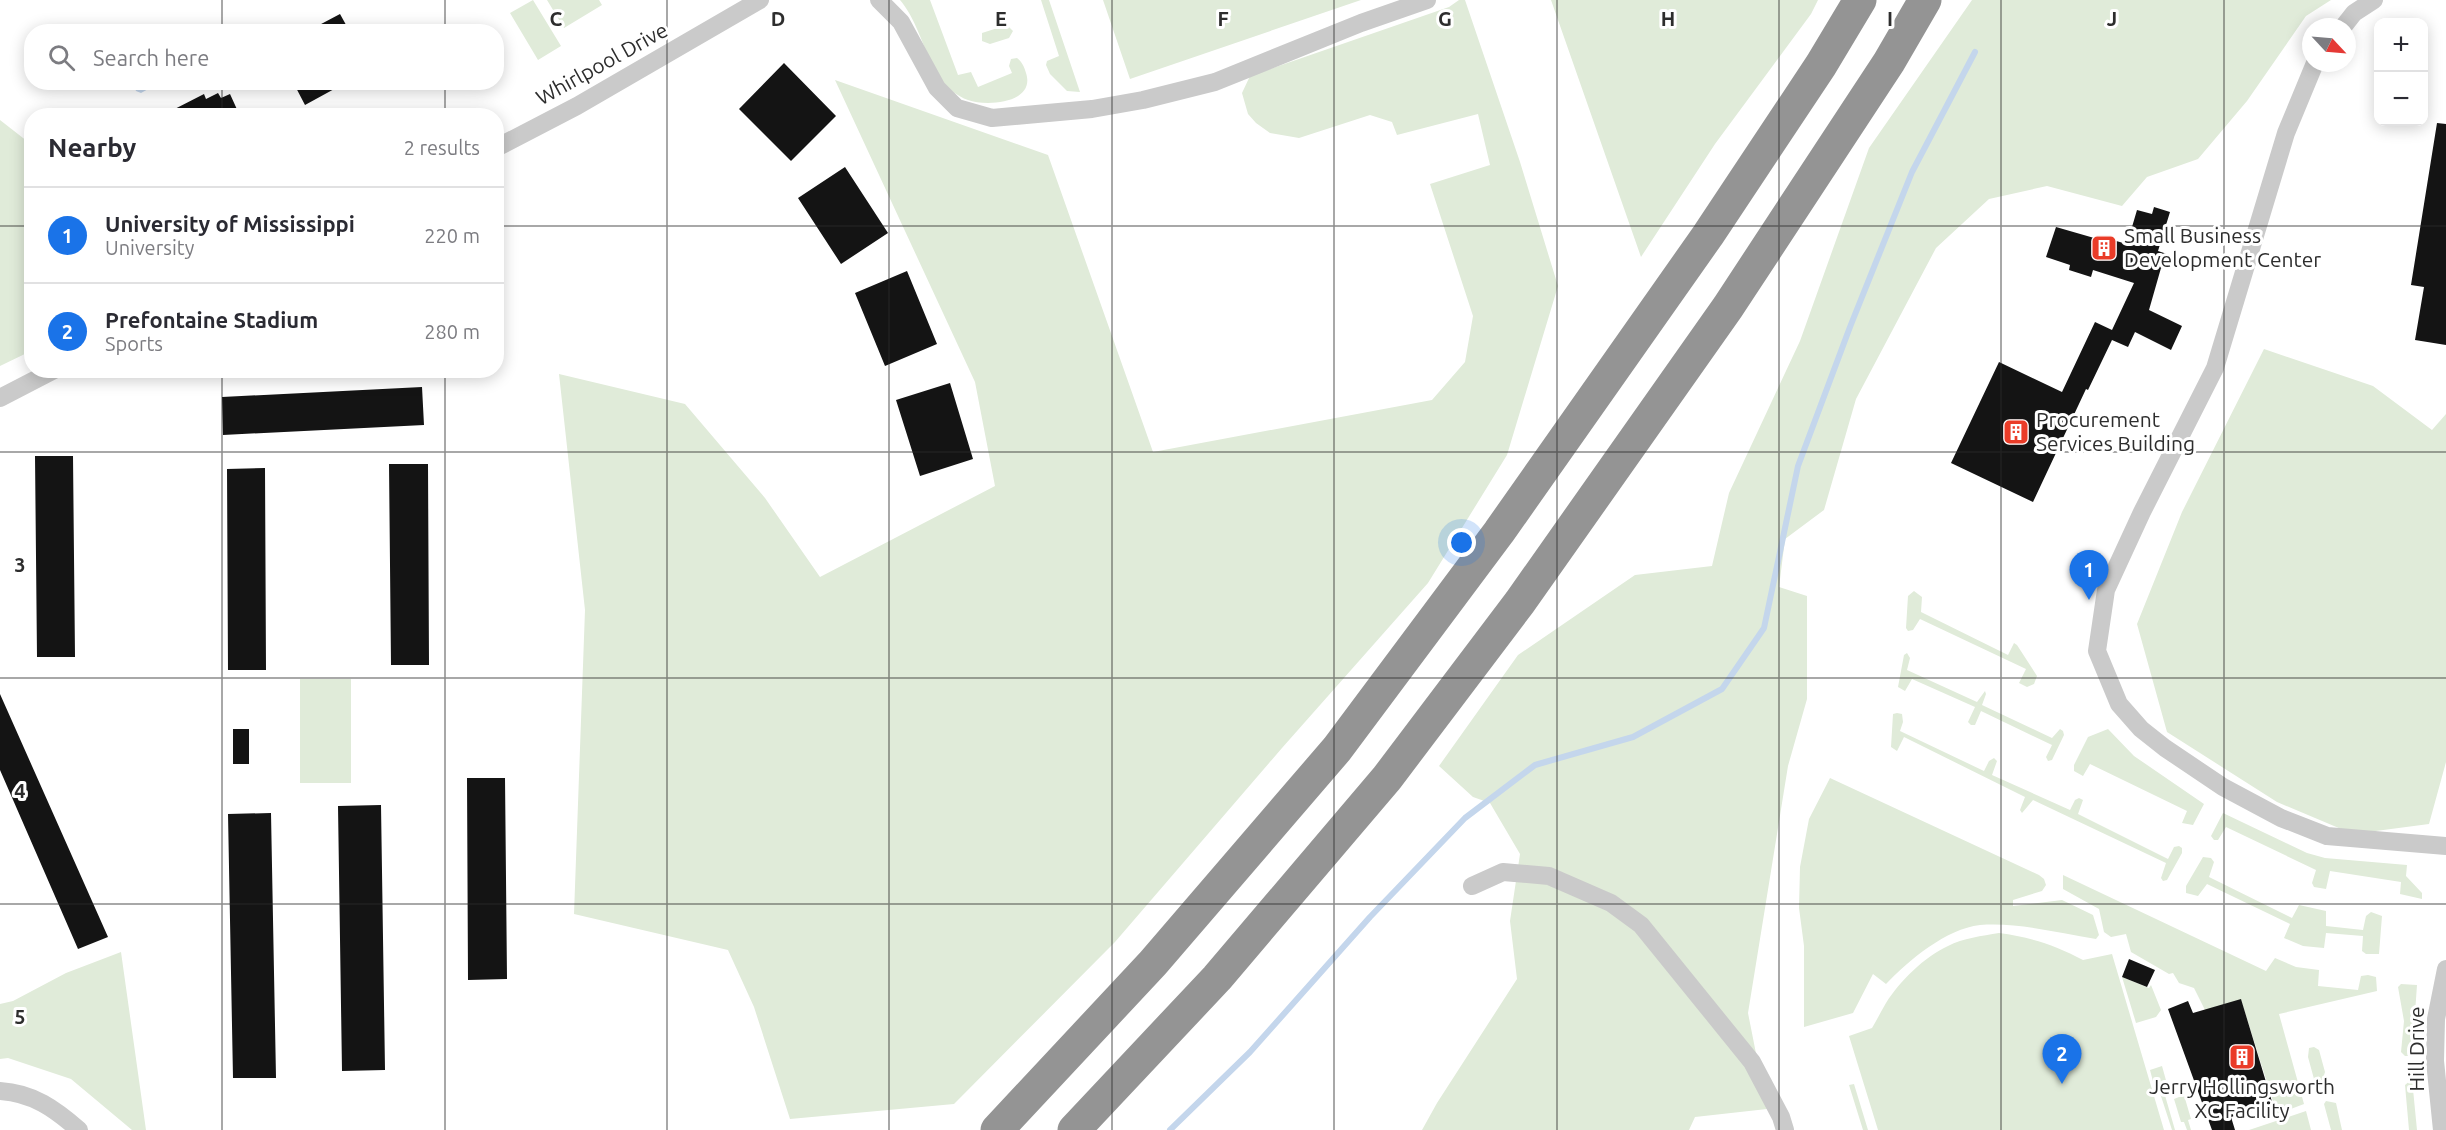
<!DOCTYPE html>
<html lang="en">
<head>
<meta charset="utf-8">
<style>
	body { margin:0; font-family:Ubuntu,sans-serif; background:#f7f7f7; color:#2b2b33 }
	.controls { position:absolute; right:18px; top:18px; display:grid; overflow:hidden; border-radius:12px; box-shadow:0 3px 15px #0003 }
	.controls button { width:54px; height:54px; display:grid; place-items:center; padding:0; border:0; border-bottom:2px solid #e1e1e2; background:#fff; color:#2b2b33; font:30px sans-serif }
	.compass { position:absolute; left:2302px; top:18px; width:54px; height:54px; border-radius:50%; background:#fff; box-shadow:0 3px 15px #0003; rotate:116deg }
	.you { position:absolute; left:1462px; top:543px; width:21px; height:21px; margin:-15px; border:4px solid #fff; border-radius:50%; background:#1a73e8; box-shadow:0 0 0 9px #1a73e833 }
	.badge { display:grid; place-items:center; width:39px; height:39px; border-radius:50%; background:#1a73e8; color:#fff; font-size:20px; font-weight:700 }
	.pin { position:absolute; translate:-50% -50px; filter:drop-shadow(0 2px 3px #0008) }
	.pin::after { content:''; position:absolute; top:32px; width:21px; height:18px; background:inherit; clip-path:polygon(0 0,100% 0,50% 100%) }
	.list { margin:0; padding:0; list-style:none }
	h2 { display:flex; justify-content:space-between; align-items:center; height:78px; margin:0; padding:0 24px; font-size:26px }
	h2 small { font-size:20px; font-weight:400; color:#7c7c81 }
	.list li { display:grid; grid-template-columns:39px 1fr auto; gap:18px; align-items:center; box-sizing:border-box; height:96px; padding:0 24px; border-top:2px solid #e1e1e2 }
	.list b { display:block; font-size:22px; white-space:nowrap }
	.list p { margin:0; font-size:20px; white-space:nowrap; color:#7c7c81 }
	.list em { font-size:20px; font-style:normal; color:#7c7c81 }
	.icon { flex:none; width:33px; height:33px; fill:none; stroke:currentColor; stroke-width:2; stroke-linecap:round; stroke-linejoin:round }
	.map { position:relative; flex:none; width:2446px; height:1130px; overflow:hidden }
	.search { position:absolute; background:#fff; box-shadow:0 3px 15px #0003; left:24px; top:24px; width:480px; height:66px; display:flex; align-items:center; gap:15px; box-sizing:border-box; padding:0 21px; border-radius:24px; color:#7c7c81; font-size:22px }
	.panel { position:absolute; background:#fff; box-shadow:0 3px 15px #0003; left:24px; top:108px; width:480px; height:270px; border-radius:24px }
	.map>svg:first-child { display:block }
	.green { fill:#e0ebd9 }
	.water { fill:#c4d6ec }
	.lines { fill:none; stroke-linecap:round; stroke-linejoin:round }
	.stream { stroke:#c4d6ec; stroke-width:6 }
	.building { fill:#141414 }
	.street { stroke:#cacaca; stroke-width:18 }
	.highway { stroke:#949494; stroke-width:33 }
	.grid { fill:none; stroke:#2d2d2d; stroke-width:1.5; stroke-opacity:0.55 }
	.labels { text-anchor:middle; stroke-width:6; stroke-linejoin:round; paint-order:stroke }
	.street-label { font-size:21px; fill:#2d2d2d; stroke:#fff }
	.poi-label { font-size:21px; fill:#2d2d2d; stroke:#fff; text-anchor:start }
	.grid-label { font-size:20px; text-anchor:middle; font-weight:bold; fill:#2d2d2d; stroke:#fff; stroke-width:6; stroke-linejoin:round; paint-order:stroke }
</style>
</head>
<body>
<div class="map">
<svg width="2446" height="1130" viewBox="0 0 2446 1130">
	<rect width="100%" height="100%" fill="#fff"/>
	<path class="green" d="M533 0 561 46 538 60 510 13Z
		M547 0H599L602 5 564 28Z
		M900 0H930L958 75 971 72 978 87 1012 73 1009 66 1011 59 1017 58C1022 62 1024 66 1026 73 1036 103 987 107 968 100 926 84 927 32 900 0Z
		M1041 0H1049L1080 92 1067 91 1050 74 1046 65 1047 61 1059 56Z
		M1103 0H1361L1130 79Z
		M1459 0H1465L1520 162 1558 286 1507 455 1428 583 1282 748 1115 942 954 1104 790 1119 754 1007 728 950 574 914 585 610 559 374 685 404 765 498 820 577 995 486 975 382 835 80 1048 155 1153 452 1432 400 1465 362 1473 316 1430 184 1490 165 1478 114 1397 135 1392 122 1370 115 1299 138 1270 133 1256 123 1248 114 1242 93 1250 76 1449 7Z
		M1551 0H1818L1811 14 1715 144 1641 257Z
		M1972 0H2331L2306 16 2247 101 2198 159 2147 177 2122 206 2047 186 1989 199 1936 248 1856 399 1824 510 1785 539 1779 587 1807 596V699L1788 766 1748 1013 1767 1109 1695 1117 1689 1130H1422L1437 1103 1517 979 1510 921 1520 854 1490 803 1473 797 1439 766 1518 655 1635 575 1712 566 1729 493 1800 341 1869 148Z
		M1007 25 1013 31 1009 38 990 44 982 41V33Z
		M0 120 32 145 31 351 0 366Z
		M2264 349 2373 386 2432 430 2446 414V762L2429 824 2353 834 2277 802 2167 732 2137 624 2182 512Z
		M1914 591 1922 597 1921 612 2008 655 2014 643 2017 645 2037 676 2034 684 2027 687 2019 683 2026 669 1920 619 1913 630 1908 631 1906 628 1908 596Z
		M1907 653 1910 658 1907 670 1977 702 1985 691 1986 694 1982 705 2052 738 2060 729 2063 731 2064 735 2052 760 2048 761 2046 757 2052 745 1981 711 1975 725H1971L1968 722 1975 707 1912 679 1905 691 1898 687 1904 655Z
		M300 679H351V783H300Z
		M1897 713 1902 714 1903 722 1900 731 1984 771 1989 761 1994 758 1997 761 1992 775 2070 810 2075 800 2079 798 2083 800 2078 814 2168 859 2174 847 2179 846 2182 848V853L2167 880 2163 881 2161 878 2166 863 2033 800 2022 813 2020 810 2025 797 1904 737 1897 751 1891 747 1893 714Z
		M2108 729 2134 756 2204 804 2193 825 2182 823 2187 811 2090 764 2083 776 2074 771V765L2088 737Z
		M1830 778 2039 875 2044 879 2046 885 2042 891 2013 900V906L2062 900 2093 915 2099 935 2096 939C2058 933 2018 922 1980 925 1946 929 1909 960 1886 984L1873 974 1853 1013 1804 1027V946L1799 908 1800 867 1809 819Z
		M2223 813 2307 853 2325 858 2407 865 2406 876 2422 893V899L2400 894 2401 882 2330 871 2326 889 2314 887 2312 883 2316 870 2226 827 2218 840H2214L2211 836Z
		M2203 857 2211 858 2214 862 2209 877 2292 918 2299 905 2326 911V926L2363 930 2366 916 2371 912 2382 916 2379 954H2366L2362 951 2363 936 2326 933 2324 948 2303 946 2284 938 2290 924 2207 884 2198 896 2186 893V886Z
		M2063 875 2266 971 2275 958 2296 967 2319 970 2318 986 2358 990 2361 976 2368 975 2376 977 2377 991 2279 1014 2304 1104 2277 1114 2241 1000 2205 1010 2194 988 2179 983 2173 973 2169 974 2131 952 2126 934 2111 937 2104 932 2099 909 2063 889Z
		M1999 933C2030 937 2055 945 2083 960L2112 954 2164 1130H1878L1849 1036 1872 1028C1877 1020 1881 1011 1886 1003 1900 981 1924 957 1948 946 1963 938 1982 936 1999 933Z
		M121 952 146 1130H132L71 1079 8 1058 0 1059V1004L13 1001 66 973Z
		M2122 977 2149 988 2151 985 2161 1010 2156 1017 2136 1023Z
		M2401 984 2417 985 2412 1056H2405L2401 1052 2404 1021 2398 987Z
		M2314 1047 2319 1050 2325 1072 2322 1082 2314 1079 2308 1057 2309 1048Z
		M2162 1066 2169 1091 2164 1092 2175 1130H2172L2160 1093H2156L2150 1070Z
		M2412 1079 2417 1130H2409L2405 1085Z
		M1854 1084 1868 1130H1863L1849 1085Z
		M2184 1095 2191 1119 2188 1120 2191 1130H2187L2184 1122H2181L2174 1099Z
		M2326 1101 2336 1103 2342 1130H2331L2324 1104Z
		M2306 1111 2311 1130H2249Z"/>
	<path class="water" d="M133 83V82L159 83 141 93 136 91Z"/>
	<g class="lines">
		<path class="stream" d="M1170 1130 1250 1052 1370 917 1465 818 1535 765 1633 737 1722 689 1764 628 1798 466 1850 327 1912 172 1975 52"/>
	</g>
	<path class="building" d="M340 14 350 32H306Z
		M784 63 836 116 791 161 739 109Z
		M293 82H347L305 105Z
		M218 93 221 98 230 94 240 116H161L204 94 206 99Z
		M2437 123 2446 124V345L2415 340 2424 287 2411 285Z
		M845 167 888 233 841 264 798 198Z
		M2154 207 2170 212 2158 251 2170 255 2166 269 2161 268 2149 310 2182 326 2171 350 2135 332 2128 347 2112 340 2088 390 2086 389 2033 502 1951 463 1999 362 2062 392 2095 322 2112 330 2134 283 2093 270 2091 277 2069 270 2070 265 2046 257 2056 227 2108 242 2109 239 2127 244 2137 210 2152 214Z
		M907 271 937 344 885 366 855 293Z
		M950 383 973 459 920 476 896 400Z
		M422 387 424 425 223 435 222 397Z
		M35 456H73L75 657H37Z
		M389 464H428L429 665H391Z
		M265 468 266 670H228L227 469Z
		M0 694 108 937 78 949 0 770Z
		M233 729H249V764H233Z
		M467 778H505L507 979 468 980Z
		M381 805 385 1070 342 1071 338 806Z
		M271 813 276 1078H233L228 814Z
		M2129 959 2155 970 2147 987 2122 977Z
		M2241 999 2273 1105 2231 1117 2235 1130H2212L2168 1009 2188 1001 2193 1013Z"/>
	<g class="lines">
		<path class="street" d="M879 0 901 22 937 88 957 108 992 118 1092 109 1143 100 1215 82 1361 23 1427 0
			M2343 27 2354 13 2374 0
			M2315 63 2286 133 2215 368 2142 512 2106 590 2097 651 2119 704 2141 729 2165 748 2223 787 2281 818 2327 836 2446 846
			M496 148 577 106 760 0
			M0 398 54 370
			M1472 886 1503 872 1549 876 1611 903 1641 925 1752 1062 1781 1117 1785 1130
			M0 1091C33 1093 55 1109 79 1130
			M2442 1130 2435 1061 2436 1019 2446 969"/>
		<path class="highway" d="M997 1130 1153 963 1337 749 1499 532 1708 235 1821 65 1860 0
			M1074 1130 1217 978 1387 778 1520 602 1728 307 1889 62 1925 0"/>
	</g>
	<path class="grid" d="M222 0V32M445 0V32M667 0V1130M889 0V1130M1112 0V1130M1334 0V1130M1557 0V1130M1779 0V1130M2001 0V1130M2224 0V1130M222 82V116M445 82V116M0 226H32M496 226H2446M222 370V1130M445 370V1130M0 452H2446M0 678H2446M0 904H2446"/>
	<defs>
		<g id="building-square" transform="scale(1.35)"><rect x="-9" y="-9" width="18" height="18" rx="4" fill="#ea3c28" stroke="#fff"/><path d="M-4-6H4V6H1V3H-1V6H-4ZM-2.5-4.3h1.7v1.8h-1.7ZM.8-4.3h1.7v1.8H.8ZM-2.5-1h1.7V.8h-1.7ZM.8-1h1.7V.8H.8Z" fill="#fff"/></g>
	</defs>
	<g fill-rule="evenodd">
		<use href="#building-square" x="2104" y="248"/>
		<use href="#building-square" x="2016" y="432"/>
		<use href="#building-square" x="2242" y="1057"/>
	</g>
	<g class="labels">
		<g class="street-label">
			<text transform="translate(602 64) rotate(-29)" y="7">Whirlpool Drive</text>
			<text transform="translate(2417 1049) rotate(-90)" y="7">Hill Drive</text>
		</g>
		<g class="poi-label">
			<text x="2124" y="243">Small Business<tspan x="2124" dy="24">Development Center</tspan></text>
			<text x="2036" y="427">Procurement<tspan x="2036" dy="24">Services Building</tspan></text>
			<text x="2242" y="1094" text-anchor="middle">Jerry Hollingsworth<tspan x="2242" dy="24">XC Facility</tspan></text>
		</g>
	</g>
	<g class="grid-label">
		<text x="556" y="26">C</text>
		<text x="778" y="26">D</text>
		<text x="1001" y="26">E</text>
		<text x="1223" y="26">F</text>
		<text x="1445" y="26">G</text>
		<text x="1668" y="26">H</text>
		<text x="1890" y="26">I</text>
		<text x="2112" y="26">J</text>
		<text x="20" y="572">3</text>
		<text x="20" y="798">4</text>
		<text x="20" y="1024">5</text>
	</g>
</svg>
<div class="controls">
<button>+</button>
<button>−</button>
</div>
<svg class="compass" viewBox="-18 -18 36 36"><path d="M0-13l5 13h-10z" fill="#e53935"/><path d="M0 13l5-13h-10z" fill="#7c7c81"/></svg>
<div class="you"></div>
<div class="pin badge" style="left:2089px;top:600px">1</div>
<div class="pin badge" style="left:2062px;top:1084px">2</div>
<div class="search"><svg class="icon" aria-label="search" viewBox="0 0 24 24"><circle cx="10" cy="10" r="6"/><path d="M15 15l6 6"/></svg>Search here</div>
<section class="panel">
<h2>Nearby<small>2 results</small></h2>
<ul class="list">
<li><span class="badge">1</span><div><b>University of Mississippi</b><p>University</p></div><em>220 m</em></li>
<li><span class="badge">2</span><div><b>Prefontaine Stadium</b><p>Sports</p></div><em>280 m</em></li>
</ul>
</section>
</div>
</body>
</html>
